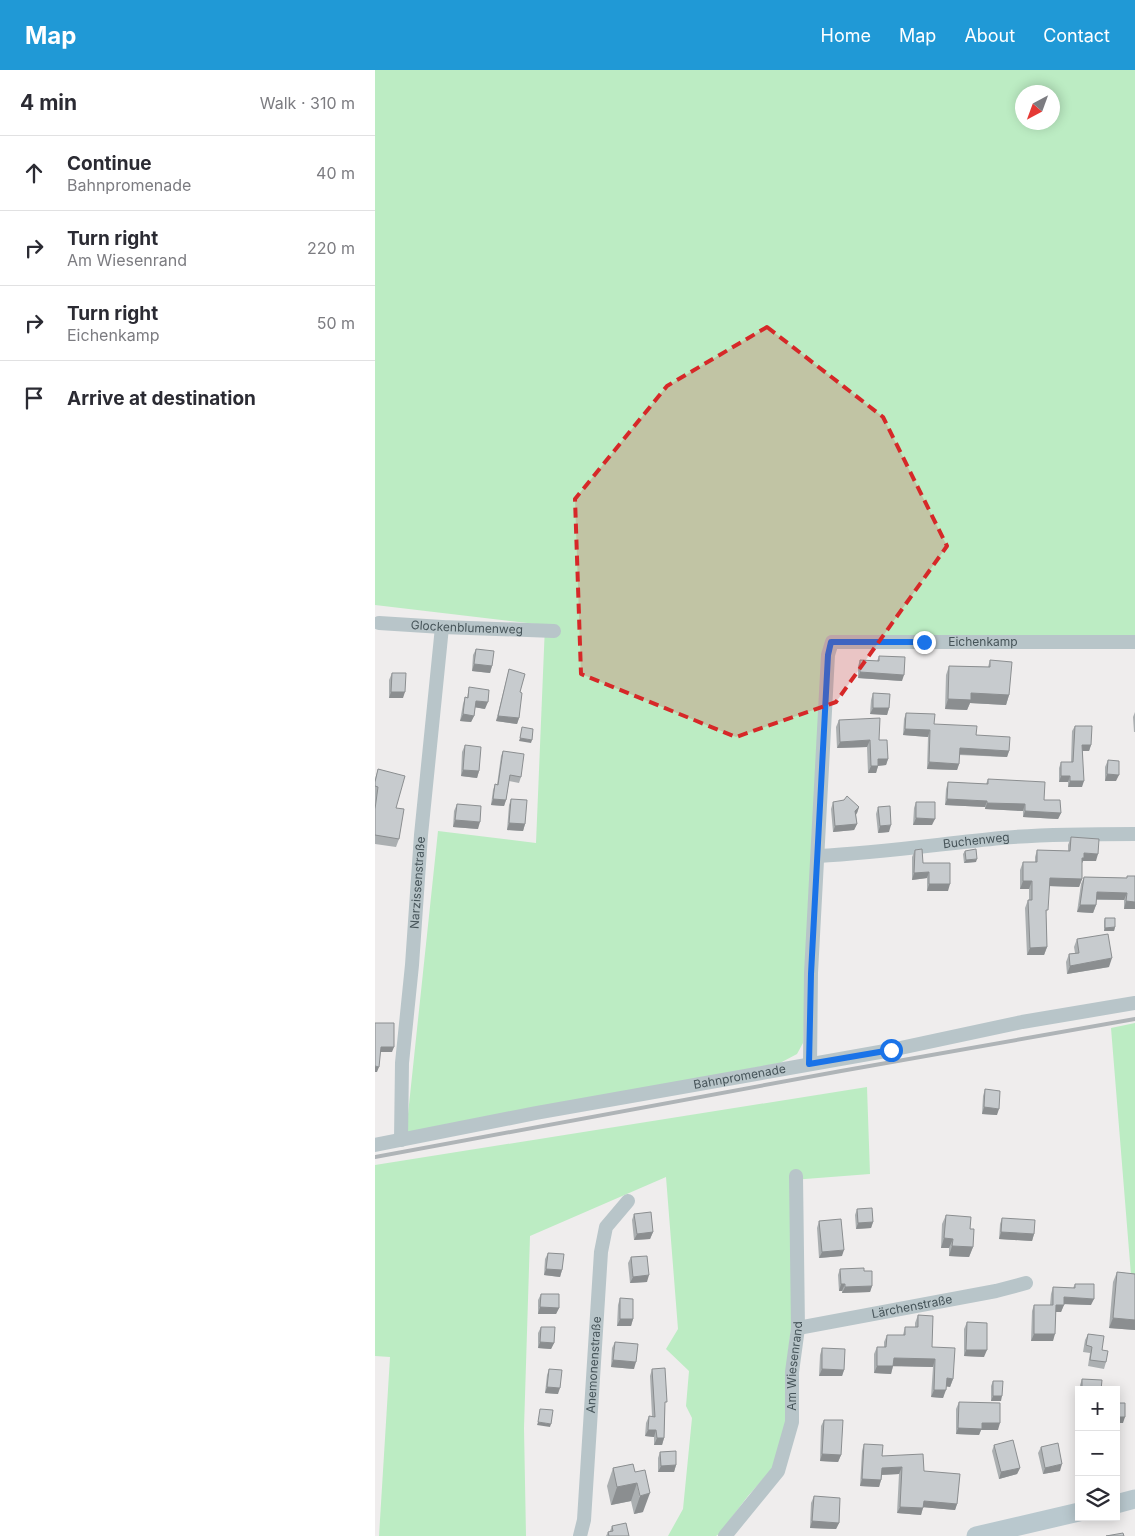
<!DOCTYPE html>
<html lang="en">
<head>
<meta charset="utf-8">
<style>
	body { margin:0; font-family:Inter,sans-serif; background:#f2f2f3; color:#2b2b33 }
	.controls { position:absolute; right:15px; bottom:15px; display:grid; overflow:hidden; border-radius:0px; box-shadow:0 2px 12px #0003 }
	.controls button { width:45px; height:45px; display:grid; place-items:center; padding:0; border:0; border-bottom:1px solid #e1e1e2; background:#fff; color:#2b2b33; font:25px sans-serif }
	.compass { position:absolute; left:640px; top:15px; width:45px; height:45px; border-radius:50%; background:#fff; box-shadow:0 2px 12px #0003; rotate:221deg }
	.stop { position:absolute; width:15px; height:15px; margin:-11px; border:4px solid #1a73e8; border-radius:50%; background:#fff }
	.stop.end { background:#1a73e8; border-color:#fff; box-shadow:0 1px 5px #0008 }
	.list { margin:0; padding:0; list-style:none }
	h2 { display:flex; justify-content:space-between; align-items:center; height:65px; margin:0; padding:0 20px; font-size:21px }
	h2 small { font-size:16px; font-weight:400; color:#7c7c81 }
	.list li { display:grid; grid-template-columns:32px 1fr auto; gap:15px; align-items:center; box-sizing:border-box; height:75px; padding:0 20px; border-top:1px solid #e1e1e2 }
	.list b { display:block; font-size:19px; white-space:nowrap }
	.list p { margin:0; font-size:16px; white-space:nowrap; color:#7c7c81 }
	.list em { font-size:16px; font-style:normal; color:#7c7c81 }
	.icon { flex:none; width:28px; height:28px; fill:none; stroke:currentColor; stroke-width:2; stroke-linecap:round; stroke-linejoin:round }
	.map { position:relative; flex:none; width:760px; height:1466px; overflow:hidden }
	header { display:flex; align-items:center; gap:30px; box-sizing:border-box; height:70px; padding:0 25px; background:#2099d6; color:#fff }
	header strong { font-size:24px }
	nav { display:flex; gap:28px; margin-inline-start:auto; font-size:18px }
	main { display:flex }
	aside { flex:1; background:#fff }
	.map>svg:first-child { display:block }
	.green { fill:#bcecc3; fill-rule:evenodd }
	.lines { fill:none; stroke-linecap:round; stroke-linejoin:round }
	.street { stroke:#b8c5c9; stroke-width:14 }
	.secondary { stroke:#b9c8ce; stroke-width:19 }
	.rail { stroke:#afb4b7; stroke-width:4 }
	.wall { fill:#abafb1 }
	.shaded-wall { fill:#8b8e90 }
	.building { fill:#c7cbce; stroke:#8b8e90 }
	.route { stroke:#1a73e8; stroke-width:6 }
	.marked { fill:#d62828; fill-opacity:0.2; stroke:#d62828; stroke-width:4; stroke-dasharray:10 6; stroke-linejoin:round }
	.labels { text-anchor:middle; stroke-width:4.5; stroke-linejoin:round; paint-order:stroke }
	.street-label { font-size:12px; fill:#465459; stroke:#fff }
</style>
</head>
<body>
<header>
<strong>Map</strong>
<nav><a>Home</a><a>Map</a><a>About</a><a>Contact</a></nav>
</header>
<main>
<aside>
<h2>4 min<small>Walk · 310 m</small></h2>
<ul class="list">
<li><svg class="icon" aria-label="ahead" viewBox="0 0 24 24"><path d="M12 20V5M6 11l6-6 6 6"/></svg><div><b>Continue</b><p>Bahnpromenade</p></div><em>40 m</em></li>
<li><svg class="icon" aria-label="right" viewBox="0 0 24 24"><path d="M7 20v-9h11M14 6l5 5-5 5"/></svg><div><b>Turn right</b><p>Am Wiesenrand</p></div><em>220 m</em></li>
<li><svg class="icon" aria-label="right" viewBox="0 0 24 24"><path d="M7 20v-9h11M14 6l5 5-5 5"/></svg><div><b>Turn right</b><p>Eichenkamp</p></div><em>50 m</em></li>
<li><svg class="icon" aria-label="arrive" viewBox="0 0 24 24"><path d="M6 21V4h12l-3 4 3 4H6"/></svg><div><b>Arrive at destination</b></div></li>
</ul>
</aside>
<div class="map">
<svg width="760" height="1466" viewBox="0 0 760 1466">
	<rect width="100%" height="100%" fill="#efeded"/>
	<path class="green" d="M0 0H760V572H450L428 973 422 984 405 993 31 1063 63 761 161 773 170 555 0 535ZM648 22H678V52H648Z
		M760 953V1205H756L736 958Z
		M492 1017 495 1104 417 1110 416 1258 411 1302V1352L397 1399 373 1426 344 1464 341 1466H293L308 1439 317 1348 311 1336 314 1301 291 1279 303 1259 291 1107 155 1166 149 1358 151 1466H4L15 1287 0 1286V1095Z"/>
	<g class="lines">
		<g class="street">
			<path id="s1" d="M4 553 67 557 179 561"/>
			<path id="s2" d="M443 786C504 783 565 774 626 768 670 764 715 764 760 764"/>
			<path id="s3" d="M435 994 436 903 453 585 457 572H760"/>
			<path id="s4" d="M26 1070 27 993 37 895 46 765 67 557"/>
			<path id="s5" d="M0 1075 161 1043 516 980 647 952 760 933"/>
			<path id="s6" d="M423 1258 621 1221 651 1213"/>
			<path id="s7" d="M205 1466 209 1450 226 1182 231 1157 253 1131"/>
			<path id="s8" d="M350 1466 403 1401 417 1352V1302L423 1258 421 1106"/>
		</g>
		<path class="secondary" d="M741 1434 760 1429
			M601 1466 704 1442"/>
		<path class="rail" d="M0 1087 466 1001 760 949"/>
	</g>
	<path class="wall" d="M101 579 117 596 115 603 97 601 98 585Z
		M504 586 527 611 483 608V596L485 590 502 591Z
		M615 590 634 625 631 635 595 633 592 640 570 639 571 605 574 596 613 597Z
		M134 599 145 622 144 648 142 654 121 651Z
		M17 603 28 628H14V610Z
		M94 617 110 639 100 637 99 646 96 652 85 651 88 634 90 627 92 628Z
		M498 623 514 638 512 645 495 644 496 630Z
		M760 642V662H759L758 647Z
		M531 643 559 654 601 665 634 681 632 687 584 685V694L582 700 552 699 553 667 528 665 529 649Z
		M464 650 504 670 513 689 511 695 503 696 501 703H493L492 677 462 678 461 657Z
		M700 656 716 675 714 681H708L707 717H693V712H684V698L686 692H696L697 661Z
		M90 675 104 701 102 708 86 706 87 682Z
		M128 681 146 707 144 713 134 711 131 730 129 736 116 735 118 720 120 714 122 715 126 686Z
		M733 690 741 711H730V697Z
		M3 699 21 738 24 769 21 777 0 774V709Z
		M613 709 669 730 686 743 683 749 648 747V741L610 739V737L570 735 571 719 573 712 611 714Z
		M136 729 150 754 148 761 132 760 134 735Z
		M458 732 484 737 482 743 481 745 482 754 479 760 458 762 456 739Z
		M541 732 557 755H538L539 738Z
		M82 734 103 759 78 757 79 741Z
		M503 737 514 762 503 763 501 744Z
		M696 767 721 791H708L707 793V809L704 817 674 816 671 845 672 877 669 885H652L650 838 653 830H654V819H645V800L648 792H660V787L662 780 693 781V775Z
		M540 780 548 793 573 821H552V808L537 810V787Z
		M590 781 601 792 589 793 588 784Z
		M752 806 760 839H749V830H721V835L718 843 702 842 706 814 709 807 752 808Z
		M730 848 740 857 739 861H729V851Z
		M702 869 734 897 692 904 691 892 694 884 700 883 699 877Z
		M610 1019 622 1045 607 1044 608 1026Z
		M482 1139 498 1152 496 1158 481 1159 480 1145Z
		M259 1144 278 1162 275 1169 259 1170 257 1150Z
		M571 1145 595 1159 598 1177 594 1187 574 1186V1178H566L567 1154Z
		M627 1148 659 1164 657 1171 624 1169 625 1154Z
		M444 1151 467 1186 444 1188 442 1158Z
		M173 1183 187 1200 185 1207 169 1205 170 1189Z
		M256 1187 272 1212 255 1213 253 1193Z
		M465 1199 489 1201 497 1216 495 1222 467 1223V1221H464L463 1205Z
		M742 1202 760 1204V1260L734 1258 738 1212Z
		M700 1214 716 1235 689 1234 686 1242H681L678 1271H656L657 1241 659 1235H675L676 1224 678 1217 698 1218Z
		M166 1224 184 1238 181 1244H163V1230Z
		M245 1228 258 1249 256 1256H242L243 1235Z
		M543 1245 557 1277 578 1309 575 1317 571 1316 568 1328 556 1327 558 1297 518 1296 516 1304 499 1303V1284L502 1277H509V1272L512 1265H528L530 1257H540V1253Z
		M592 1252 609 1287 589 1286V1259Z
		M166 1257 179 1273 176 1279 163 1278V1263Z
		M713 1264 727 1280 731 1292 729 1299 713 1296 715 1283 708 1282 710 1270Z
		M240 1272 259 1299 236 1297 237 1278Z
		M447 1278 469 1300 467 1306H444L445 1285Z
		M174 1299 183 1324 170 1323 172 1305Z
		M277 1299 290 1338 289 1368 287 1375H279V1367L270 1366 271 1353 274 1346H277L275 1306Z
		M707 1309 726 1320H705V1315Z
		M618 1311 626 1331H616V1316Z
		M584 1332 623 1360H606L604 1365 581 1364V1339Z
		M449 1350 466 1385 463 1392 445 1391 446 1356Z
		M489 1374 507 1386 549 1401 582 1434 580 1440 548 1437 546 1445 522 1443 524 1404 507 1405 506 1410 504 1417 485 1416 487 1381Z
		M619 1375 645 1398 642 1404 624 1409 617 1381Z
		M666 1377 685 1401 668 1404 663 1383Z
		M285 1382 301 1395 299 1402H283V1388Z
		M258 1394 268 1442 259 1444 256 1431 236 1435 232 1416 238 1398Z
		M439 1426 464 1453 461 1459 435 1458 436 1433Z
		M237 1456 254 1466H231L233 1462 235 1461Z"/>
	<path class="shaded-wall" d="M99 594 117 596 115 603 97 601Z
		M485 602 529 605 527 611 483 608Z
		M16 622H30L28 628H14Z
		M596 623 634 625 631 635 595 633 592 640 570 639 573 629Z
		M101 631 113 632 110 639 98 637Z
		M498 638H514L512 645 495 644Z
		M88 644 99 646 96 652 85 651Z
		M123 646 144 648 142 654 121 651Z
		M530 659 555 660 553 667 528 665Z
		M145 668 157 670 156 673 144 671Z
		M495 670 492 677 462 678 465 672Z
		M707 675H716L714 681H705Z
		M585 678 634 681 632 687 582 684Z
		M503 689H513L511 695 501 696Z
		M554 692 584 694 582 700 552 699Z
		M496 696H503L501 703H493Z
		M88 700 104 701 102 708 86 706Z
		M732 704 744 705 741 711H730Z
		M686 706H695L693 712H684Z
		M695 711H709L707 717H693Z
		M118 729 131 730 129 736 116 735Z
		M572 729 612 731 610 737 570 735Z
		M612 733 650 734 648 741 610 739Z
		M484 737 482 743 478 747 480 741Z
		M650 741 686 743 683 749 648 747Z
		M541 748 560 749 557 755H538Z
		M80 750 105 752 103 759 78 757Z
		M134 753 150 754 148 761 132 760Z
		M482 754 479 760 458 762 460 756Z
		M516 755 514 762 503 763 505 756Z
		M709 783 723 784 721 791H708L706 795H705Z
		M602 789 601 792 589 793 591 790Z
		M554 802 552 808 537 810 539 803Z
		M675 808 707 809 704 817 672 816Z
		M648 811H657L654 819H645Z
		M554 814H575L573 821H552Z
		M722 822 752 823 749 830 719 829Z
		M751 831 760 832V839H749Z
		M705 835H721L718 843 702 842Z
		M740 857 739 861H729L730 858Z
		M672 877 669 885H652L655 878Z
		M737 888 734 897 692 904 695 896Z
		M6 977H19L17 982H4Z
		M0 996 4 997 2 1002H0Z
		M609 1037 624 1039 622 1045 607 1044Z
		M498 1152 496 1158 481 1159 483 1153Z
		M278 1162 275 1169 259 1170 262 1164Z
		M626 1162 659 1164 657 1171 624 1169Z
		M569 1168 578 1169 574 1178H566Z
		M577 1176 598 1177 594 1187 574 1186Z
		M469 1180 467 1186 444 1188 447 1182Z
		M171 1199 187 1200 185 1207 169 1205Z
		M274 1205 272 1212 255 1213 258 1207Z
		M466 1214H470L467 1221H464Z
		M497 1216 495 1222 467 1223 470 1217Z
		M689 1227 719 1229 716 1235 687 1234Z
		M681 1235H689L686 1242H678Z
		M165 1237 184 1238 181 1244H163Z
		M738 1248 760 1250V1260L734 1258Z
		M245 1249H258L256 1256H242Z
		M659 1264H680L678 1271H656Z
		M165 1272 179 1273 176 1279 163 1278Z
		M591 1280H612L609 1287 589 1286Z
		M519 1288 560 1289 558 1297 516 1296Z
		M238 1290 261 1292 259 1299 236 1297Z
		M502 1296H518L516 1304 499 1303Z
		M447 1299 469 1300 467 1306H444Z
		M572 1308 578 1309 575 1317 569 1316Z
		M172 1317 185 1318 183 1324 170 1323Z
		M559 1320H571L568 1328 556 1327Z
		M618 1326H627L626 1331H616Z
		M741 1347H750L748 1353H741Z
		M163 1352 176 1354 175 1357 162 1355Z
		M607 1353H625L623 1360H606L604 1365 581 1364 583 1358Z
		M273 1360H281L279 1367 270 1366Z
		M282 1368H289L287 1375H279Z
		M447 1384 466 1385 463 1392 445 1391Z
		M687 1394 685 1401 668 1404 670 1398Z
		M301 1395 299 1402H283L286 1396Z
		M527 1397 524 1404 504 1405 507 1398Z
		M645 1398 642 1404 624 1409 626 1402Z
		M487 1409 506 1410 504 1417 485 1416Z
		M262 1413 256 1431 236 1435 242 1417Z
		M275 1423 268 1442 259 1444 265 1426Z
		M549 1431 582 1434 580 1440 546 1437Z
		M525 1437 548 1438 546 1445 522 1443Z
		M437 1451 464 1453 461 1459 435 1458Z"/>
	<path class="building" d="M101 579 119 581 117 596 99 594Z
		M504 586 530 587 529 605 485 602V590L504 591Z
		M615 590 637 592 634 625 596 623V630L573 629 574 596 615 597Z
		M134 599 150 604 145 622 147 623 144 648 123 646Z
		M17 603H31L30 622H16Z
		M94 617 114 620 113 632 101 631 99 646 88 644 90 627 93 628Z
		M498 623 515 624 514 638H498Z
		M531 643 560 644 559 654 602 656 601 665 635 667 634 681 585 678 584 694 554 692 555 660 530 659Z
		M505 648 504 670H512L513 689H503V696H496L495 670 465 672 464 650Z
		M700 656H717L716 675H707L709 711H695V706H686V692H698Z
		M147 657 158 659 157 670 145 668Z
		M90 675 106 677 104 701 88 700Z
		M128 681 149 684 146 707 135 705 131 730 118 729 120 714 123 715Z
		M733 690 744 691V705L732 704Z
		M3 699 30 706 21 738 29 739 24 769 0 765V739L3 717 0 716V712Z
		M613 709 670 712 669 730H685L686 743 650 741V734L612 733V731L572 729 573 712 613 714Z
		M472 726 484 737 480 741 482 754 460 756 458 732 469 730Z
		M136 729 152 730 150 754 134 753Z
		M541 732H560V749L541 748Z
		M82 734 106 736 105 752 80 750Z
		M515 736 516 755 505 756 503 737Z
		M696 767 724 769 723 784 709 783V788H707V809L675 808 673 840H671L672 877 655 878 653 830H657V811H648V792H662V780L695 781Z
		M547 779 548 793H575V814H554V802L539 803 540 780Z
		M601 779 602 789 591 790 590 781Z
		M752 806H760V832L751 831 752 823 722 822 721 835H705L709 807 752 808Z
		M730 848H740V857L730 858Z
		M733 864 737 888 695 896 694 884 704 883 702 869Z
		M0 953H19V977H6L4 997 0 996Z
		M610 1019 625 1021 624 1039 609 1037Z
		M497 1138 498 1152 483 1153 482 1139Z
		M276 1142 278 1162 262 1164 259 1144Z
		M571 1145 596 1147 595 1159H599L598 1177 577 1176 578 1169 569 1168Z
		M627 1148 660 1150 659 1164 626 1162Z
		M466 1149 469 1180 447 1182 444 1151Z
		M173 1183 189 1184 187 1200 171 1199Z
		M272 1186 274 1205 258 1207 256 1187Z
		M489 1198V1201H497V1216L470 1217V1214H466L465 1199Z
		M742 1202 760 1204V1250L738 1248Z
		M700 1214H719V1229L689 1227V1235H681L680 1264H659V1235H678V1217L700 1218Z
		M166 1224H184V1238L165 1237Z
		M245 1228 258 1229V1249H245Z
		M543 1245 558 1246 557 1277 580 1278 578 1309 572 1308 571 1320H559L560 1289 519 1288 518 1296H502V1277H511L512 1265H530V1257H543Z
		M592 1252 612 1253V1280H591Z
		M166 1257H180L179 1273 165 1272Z
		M713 1264 729 1266 727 1280 733 1281 731 1292 715 1290 717 1277 711 1275Z
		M240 1272 263 1274 261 1292 238 1290Z
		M447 1278 470 1279 469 1300 447 1299Z
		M290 1298 292 1332H290L289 1368H282L281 1360H273L274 1346 280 1347 277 1299Z
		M174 1299 187 1300 185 1318 172 1317Z
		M707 1309 727 1310 726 1320H707Z
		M618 1311H628L627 1326H618Z
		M584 1332 625 1333V1353H607V1359L583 1358Z
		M741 1333H750V1347H741Z
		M165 1339 178 1340 176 1354 163 1352Z
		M449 1350H468L466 1385 447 1384Z
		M638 1370 645 1398 626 1402 619 1375Z
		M683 1373 687 1394 670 1398 666 1377Z
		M489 1374 508 1375 507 1386 548 1384 549 1401 585 1404 582 1434 549 1431 548 1438 525 1437 527 1397 507 1398 506 1410 487 1409Z
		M301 1381V1395L286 1396 285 1382Z
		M258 1394 260 1402 270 1400 275 1423 265 1426 262 1413 242 1417 238 1398Z
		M439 1426 465 1428 464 1453 437 1451Z
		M251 1453 254 1466H234L233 1462 238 1461 237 1456Z
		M748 1463 749 1466H731Z"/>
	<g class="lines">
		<path class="route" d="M516 980 434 994 436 904 453 585 456 572H549"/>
	</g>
	<path class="marked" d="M392 257 508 347 572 476 461 632 361 667 206 604 200 429 292 316Z"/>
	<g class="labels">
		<g class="street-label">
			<text dy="4" stroke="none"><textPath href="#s1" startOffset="88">Glockenblumenweg</textPath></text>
			<text dy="4" stroke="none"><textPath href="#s3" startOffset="574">Eichenkamp</textPath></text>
			<text dy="4" stroke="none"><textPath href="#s2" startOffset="159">Buchenweg</textPath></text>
			<text dy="4" stroke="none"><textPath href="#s4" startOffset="258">Narzissenstraße</textPath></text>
			<text dy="4" stroke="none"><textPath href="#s5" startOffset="371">Bahnpromenade</textPath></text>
			<text dy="4" stroke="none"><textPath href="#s6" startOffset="116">Lärchenstraße</textPath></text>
			<text dy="4" stroke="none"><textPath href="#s7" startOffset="172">Anemonenstraße</textPath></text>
			<text dy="4" stroke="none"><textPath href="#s8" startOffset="191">Am Wiesenrand</textPath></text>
		</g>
	</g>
</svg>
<div class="controls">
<button>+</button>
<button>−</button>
<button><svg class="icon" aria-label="layers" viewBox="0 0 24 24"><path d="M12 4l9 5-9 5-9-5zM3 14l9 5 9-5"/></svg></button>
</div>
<svg class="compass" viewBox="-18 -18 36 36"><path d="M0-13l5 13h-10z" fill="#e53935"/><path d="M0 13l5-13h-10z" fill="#7c7c81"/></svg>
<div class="stop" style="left:516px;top:980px"></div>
<div class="stop end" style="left:549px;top:572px"></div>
</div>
</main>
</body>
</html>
